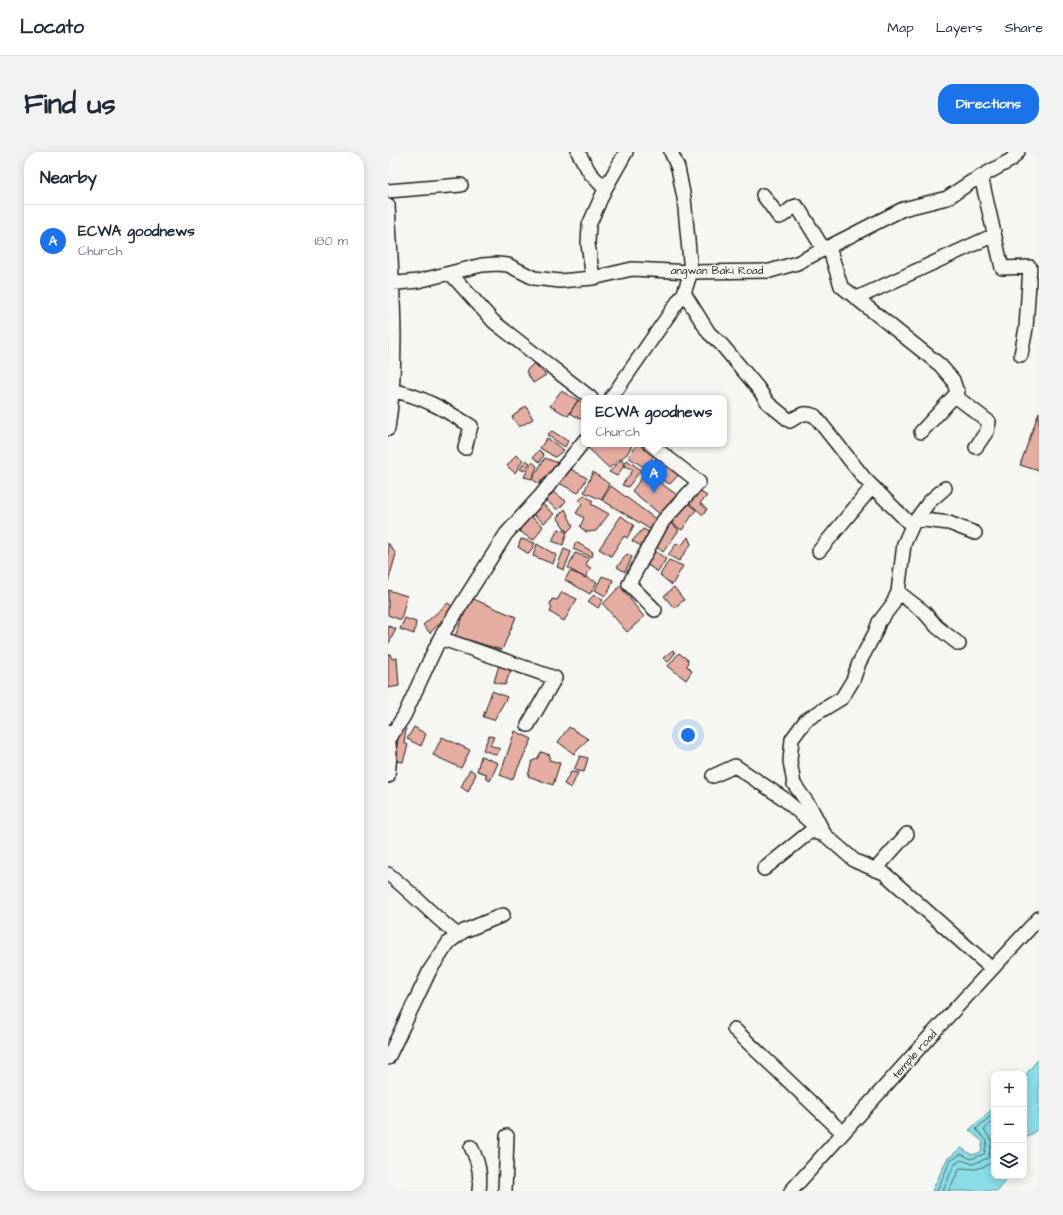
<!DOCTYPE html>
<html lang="en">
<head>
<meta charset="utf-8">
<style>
	body { margin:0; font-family:"Architects Daughter",sans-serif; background:#f2f2f3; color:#1f2937 }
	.controls { position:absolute; right:12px; bottom:12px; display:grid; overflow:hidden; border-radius:8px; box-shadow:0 2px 10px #0003 }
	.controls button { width:36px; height:36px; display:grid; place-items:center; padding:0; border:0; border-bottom:1px solid #e0e1e3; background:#fff; color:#1f2937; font:20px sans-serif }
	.you { position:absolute; left:300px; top:583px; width:14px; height:14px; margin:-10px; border:3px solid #fff; border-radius:50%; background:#1a73e8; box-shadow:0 0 0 6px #1a73e833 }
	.badge { display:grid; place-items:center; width:26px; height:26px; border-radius:50%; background:#1a73e8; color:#fff; font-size:13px; font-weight:700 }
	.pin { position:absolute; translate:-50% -33px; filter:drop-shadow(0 1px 2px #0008) }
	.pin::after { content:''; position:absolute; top:21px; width:14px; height:12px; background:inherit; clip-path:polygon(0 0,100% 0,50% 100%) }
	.popup { position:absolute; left:193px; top:243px; width:146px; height:52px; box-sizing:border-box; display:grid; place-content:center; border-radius:8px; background:#fff; filter:drop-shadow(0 1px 3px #0005); font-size:13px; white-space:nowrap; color:#747a83 }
	.popup b { font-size:15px; color:#1f2937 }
	.popup::after { content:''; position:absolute; left:50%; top:100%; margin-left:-8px; border:8px solid transparent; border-top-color:#fff }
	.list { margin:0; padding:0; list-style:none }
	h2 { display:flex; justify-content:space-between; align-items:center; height:52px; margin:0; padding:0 16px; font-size:17px }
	h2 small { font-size:13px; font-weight:400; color:#747a83 }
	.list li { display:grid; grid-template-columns:26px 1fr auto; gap:12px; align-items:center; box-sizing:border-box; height:72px; padding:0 16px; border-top:1px solid #e0e1e3 }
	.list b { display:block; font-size:15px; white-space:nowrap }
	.list p { margin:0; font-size:13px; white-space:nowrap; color:#747a83 }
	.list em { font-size:13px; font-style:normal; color:#747a83 }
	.icon { flex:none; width:22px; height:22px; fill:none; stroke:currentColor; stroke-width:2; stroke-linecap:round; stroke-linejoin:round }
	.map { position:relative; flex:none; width:651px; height:1039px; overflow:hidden; border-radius:16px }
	header { display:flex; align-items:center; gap:24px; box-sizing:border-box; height:56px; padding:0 20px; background:#fff; border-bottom:1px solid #e0e1e3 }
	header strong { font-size:19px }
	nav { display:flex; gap:22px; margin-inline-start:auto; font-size:14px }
	.intro { display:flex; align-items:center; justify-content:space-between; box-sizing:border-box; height:96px; padding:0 24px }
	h1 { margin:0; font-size:28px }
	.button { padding:10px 18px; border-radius:16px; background:#1a73e8; color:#fff; font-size:14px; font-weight:700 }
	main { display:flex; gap:24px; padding:0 24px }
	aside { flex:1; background:#fff; border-radius:16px; box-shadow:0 2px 10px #0003 }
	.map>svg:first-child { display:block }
	.water { fill:#8bdce6; stroke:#5f8f95 }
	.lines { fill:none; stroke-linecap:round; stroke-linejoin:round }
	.shore { stroke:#48696d; stroke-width:1 }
	.building { fill:#e5aca1; stroke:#1c1c1c }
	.minor-casing { stroke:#1c1c1c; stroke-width:16 }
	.minor { stroke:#f6f6f2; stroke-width:13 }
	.labels { text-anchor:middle; stroke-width:3; stroke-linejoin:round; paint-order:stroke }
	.street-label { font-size:11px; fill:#1c1c1c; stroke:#f6f6f2 }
</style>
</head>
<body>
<header>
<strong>Locato</strong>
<nav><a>Map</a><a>Layers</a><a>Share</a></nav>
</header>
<div class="intro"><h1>Find us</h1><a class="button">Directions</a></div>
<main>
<aside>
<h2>Nearby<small></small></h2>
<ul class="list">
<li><span class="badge">A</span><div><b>ECWA goodnews</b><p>Church</p></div><em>180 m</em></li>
</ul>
</aside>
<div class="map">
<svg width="651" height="1039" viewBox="0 0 651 1039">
	<rect width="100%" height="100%" fill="#f6f6f2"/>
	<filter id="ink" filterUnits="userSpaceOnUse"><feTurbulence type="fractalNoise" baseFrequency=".025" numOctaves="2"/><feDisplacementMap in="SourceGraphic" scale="8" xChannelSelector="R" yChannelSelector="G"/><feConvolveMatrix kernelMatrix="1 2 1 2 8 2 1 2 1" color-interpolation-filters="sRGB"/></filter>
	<g filter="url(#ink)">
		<path class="water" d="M651 906V976L636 988V925Z
			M606 957V1024H621L610 1039H544L559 1007 573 996 584 1003 593 1000 595 990 581 978 603 958Z"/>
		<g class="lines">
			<path class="shore" d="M549 1039 562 1009 573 1002 583 1007 596 1002 599 989 588 977 606 961
				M555 1039 566 1013 573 1008 585 1012 600 1006 604 989 596 978 606 967
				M561 1039 572 1016 588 1017 600 1013 606 1007"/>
		</g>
		<path class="building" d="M146 211 158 223 145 231 138 219Z
			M173 239 190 248 180 264 162 254Z
			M190 248 196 252V269L182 261Z
			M138 254 145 267 131 275 124 265Z
			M651 260V319L632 313Z
			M164 279 180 289 177 295 159 283Z
			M159 286 176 298 167 305 152 296Z
			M199 292H245L239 302 221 316 198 294Z
			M250 292 267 302 257 316 240 305Z
			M151 298 156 303 152 310 145 305Z
			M128 303 135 308 127 321 119 314Z
			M270 303 292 321 282 332 258 320Z
			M157 306 170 311 158 330 154 328 151 332 144 327Z
			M234 307 236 314 229 324 221 320Z
			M138 308 142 311 136 319 132 317Z
			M239 308 253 318 240 335 234 333 245 318 236 314Z
			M144 310 149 314 144 327 136 325Z
			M179 315 199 326 190 341 169 330Z
			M205 320 221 332 214 348 196 340Z
			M258 320 289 343 273 363 244 339Z
			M223 334 269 368 265 379 214 348Z
			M309 338 319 344 312 351 319 357 315 363 298 348Z
			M164 339 178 349 170 358 156 347Z
			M196 343 205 349 203 352 221 362 208 379 198 380 192 375 196 366 188 361 194 352 191 349Z
			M153 351 166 362 156 371 143 361Z
			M299 351 308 358 294 378 282 370Z
			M177 357 185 374 179 380 169 365Z
			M141 363 155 374 146 388 141 386 129 377Z
			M233 364 246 373 239 386 236 384 223 404 211 397Z
			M282 370 291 378 275 400 266 393Z
			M170 377 179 380 175 393 164 389Z
			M255 377 261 380 253 394 244 389Z
			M300 385 303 392 291 409 280 403 289 391 293 394Z
			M133 387 147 391 141 402 130 395Z
			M188 390 205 400 204 405 185 397Z
			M0 391 8 402 0 430Z
			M149 392 168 403 165 412 145 404Z
			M176 397 183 400 176 418 169 415Z
			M266 398 278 407 270 420 258 412 260 410 258 408Z
			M187 401 201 406 198 413 203 416 197 426 180 416Z
			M239 402 244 405 237 420 229 415Z
			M281 408 295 414 284 433 272 423Z
			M182 419 209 430 202 442 177 428Z
			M214 424 225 428 222 437 217 444 207 438Z
			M232 434 256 465 239 480 215 452Z
			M286 435 296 448 286 456 276 444Z
			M0 438 19 444 13 468 0 463Z
			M174 440 189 447 176 469 162 460 164 455 162 453 164 447 169 448Z
			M206 443 215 448 210 456 200 449Z
			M83 446 128 465 114 498 67 484Z
			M60 451 66 456 42 481 35 473Z
			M17 466 28 470 26 482 12 477Z
			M0 474 8 477 1 491H0Z
			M285 498 287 501 280 510 275 506Z
			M291 501 300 508 299 514 304 519 298 528 280 514Z
			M0 502H2L4 507 9 506 11 534 0 536Z
			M111 513 123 518 117 533 106 530Z
			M104 539 119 545 106 568 95 565Z
			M26 575 38 582 33 594 19 587Z
			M181 575 200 587 186 602 170 590Z
			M12 577H18L16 591 20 593 15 610 6 609Z
			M127 579 144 587 124 628 112 623Z
			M101 584 106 585 102 593 112 597 109 603 95 598Z
			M54 585 82 598 73 616 45 603Z
			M153 600 162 603 161 608 172 611 165 633 140 624 144 609 149 607Z
			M93 604 110 611 102 629 97 626 99 622 89 619Z
			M192 604 200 606 196 620 186 618Z
			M82 617 88 622 80 640 73 635Z
			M183 620 190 621 183 636 176 632Z"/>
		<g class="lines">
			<g class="minor-casing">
				<path id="minor" d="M190 0 202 21 217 37
					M593 24 614 116 642 115 638 176 633 203
					M0 39 73 33
					M375 43 391 65C398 64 401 56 408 54L411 57 436 98
					M0 53C4 127 11 204 0 277
					M441 95 453 134 552 213 565 228 571 247 601 270 599 279 588 295
					M62 121 106 170 203 246
					M205 126 200 92 201 73 217 37 238 0
					M0 132 30 129 94 113 109 112 120 113 146 126 172 129 205 126 244 117 303 120 382 119 409 111 515 57 559 46 583 30 623 8 630 0
					M296 141 321 181 333 192 370 236 380 251 402 269C412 263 416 259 427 264L477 327 524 374 516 392 510 440 536 460 549 475 571 492
					M469 146 606 83
					M6 239C34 244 59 259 83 274L77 296
					M223 246 296 141 303 120 296 46 290 16 283 0
					M533 280 570 240
					M262 292 311 330 275 369 241 432 267 458
					M528 367 561 371 587 381
					M525 372 541 350 557 336
					M431 399 484 335
					M52 486 118 382 154 342 196 289
					M0 580 2 603 0 624
					M1 587 16 564 52 486 167 526 140 573
					M325 624 347 614 395 646 437 683 423 656 406 632 402 609 404 587 418 568 454 546 465 528 471 511 487 481 491 470 504 453 510 440
					M376 717 423 679 437 683 467 709 496 721 604 817
					M487 718 519 682
					M0 722C25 741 45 764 70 783
					M346 877 455 981
					M0 906 42 818 61 790 76 779 115 763
					M83 995C91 1011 93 1022 91 1039
					M117 1039 119 984
					M403 1039 543 883 651 766"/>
			</g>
			<use href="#minor" class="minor"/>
		</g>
	</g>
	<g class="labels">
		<g class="street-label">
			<text x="329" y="122">angwan Baki Road</text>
			<text transform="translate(526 902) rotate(-48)" y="4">temple road</text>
		</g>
	</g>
</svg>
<div class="controls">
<button>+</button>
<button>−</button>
<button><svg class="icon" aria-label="layers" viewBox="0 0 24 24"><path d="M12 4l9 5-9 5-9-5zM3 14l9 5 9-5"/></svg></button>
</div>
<div class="you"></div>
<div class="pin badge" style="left:266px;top:341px">A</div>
<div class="popup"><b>ECWA goodnews</b>Church</div>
</div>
</main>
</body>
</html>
